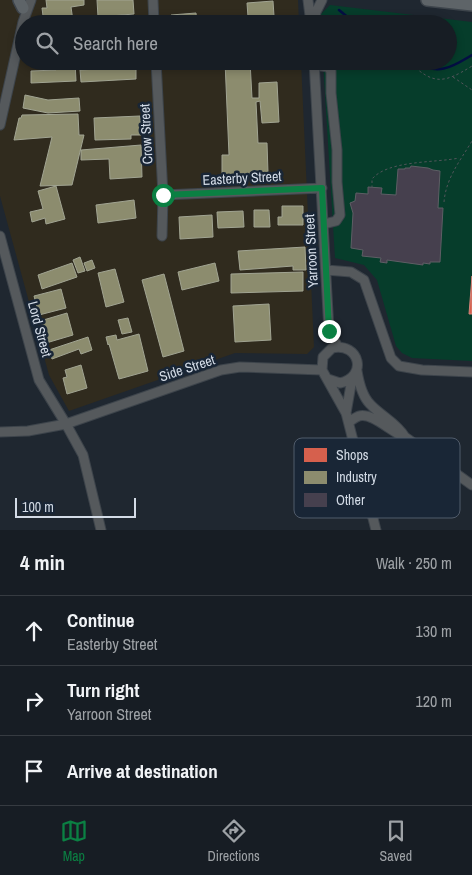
<!DOCTYPE html>
<html lang="en">
<head>
<meta charset="utf-8">
<style>
	body { margin:0; font-family:"Archivo Narrow",sans-serif; background:#20262c; color:#f1f3f6 }
	.scale { position:absolute; left:15px; bottom:12px; width:121px; box-sizing:border-box; padding-left:5px; border:2px solid #d3dbe6; border-top:0; font-size:14px; line-height:18px; white-space:nowrap; color:#d3dbe6; -webkit-text-stroke:4px #192636; paint-order:stroke }
	.stop { position:absolute; width:15px; height:15px; margin:-11px; border:4px solid #0b8043; border-radius:50%; background:#fff }
	.stop.end { background:#0b8043; border-color:#fff; box-shadow:0 1px 5px #0008 }
	.list { margin:0; padding:0; list-style:none }
	h2 { display:flex; justify-content:space-between; align-items:center; height:65px; margin:0; padding:0 20px; font-size:21px }
	h2 small { font-size:16px; font-weight:400; color:#9ea2a6 }
	.list li { display:grid; grid-template-columns:32px 1fr auto; gap:15px; align-items:center; box-sizing:border-box; height:70px; padding:0 20px; border-top:1px solid #363b41 }
	.list b { display:block; font-size:19px; white-space:nowrap }
	.list p { margin:0; font-size:16px; white-space:nowrap; color:#9ea2a6 }
	.list em { font-size:16px; font-style:normal; color:#9ea2a6 }
	.icon { flex:none; width:28px; height:28px; fill:none; stroke:currentColor; stroke-width:2; stroke-linecap:round; stroke-linejoin:round }
	.map { position:relative; flex:none; width:472px; height:530px; overflow:hidden }
	.search { position:absolute; background:#171d24; box-shadow:0 2px 8px #0003; left:15px; right:15px; top:15px; height:55px; display:flex; align-items:center; gap:12px; box-sizing:border-box; padding:0 18px; border-radius:28px; color:#9ea2a6; font-size:19px }
	.sheet { height:275px; background:#171d24 }
	nav { display:flex; justify-content:space-around; align-items:center; box-sizing:border-box; height:70px; border-top:1px solid #363b41; background:#171d24; font-size:14px; color:#9ea2a6 }
	nav a { display:grid; justify-items:center; gap:2px }
	nav .on { color:#0b8043 }
	.map>svg:first-child { display:block }
	.industrial { fill:#302b1e }
	.green { fill:#063d2b }
	.shops { fill:#d6604d; stroke:#d5857b }
	.industry { fill:#8c8c6e; stroke:#a1a492 }
	.lines { fill:none; stroke-linecap:round; stroke-linejoin:round }
	.stream { stroke:#040e44; stroke-width:2.5 }
	.building { fill:#46404e; stroke:#5e5e65 }
	.minor-casing { stroke:#3d444b; stroke-width:11 }
	.major-casing { stroke:#3d444b; stroke-width:14 }
	.path { stroke:#51555a; stroke-width:1; stroke-dasharray:2.5 2.5; stroke-linecap:butt }
	.minor { stroke:#55595c; stroke-width:9 }
	.major { stroke:#5e6468; stroke-width:11 }
	.route { stroke:#0b8043; stroke-width:6 }
	.labels { text-anchor:middle; stroke-width:5; stroke-linejoin:round; paint-order:stroke }
	.street-label { font-size:14px; fill:#d3dbe6; stroke:#192636 }
	.key { fill:#192636; stroke:#515c6b; stroke-width:1 }
	.key-label { font-size:14px; fill:#d3dbe6 }
</style>
</head>
<body>
<div class="map">
<svg width="472" height="530" viewBox="0 0 472 530">
	<rect width="100%" height="100%" fill="#1f2730"/>
	<path class="industrial" d="M0 0H298L299 24H24V61H301L314 347 307 354 235 353 69 411 49 375 0 196Z"/>
	<path class="green" d="M330 5 472 22V361L412 358 402 353 396 346 377 280 364 265 335 258 323 61H448V24H321V14Z"/>
	<path class="shops" d="M472 276V314H469Z"/>
	<path class="industry" d="M46 0H84V5L71 7 73 21 44 24 42 8H47Z
		M97 0H133L134 14 98 17Z
		M273 1 274 16 248 17 247 3Z
		M196 13 197 24H171V15Z
		M56 61H75L76 81 31 83V71L56 70Z
		M174 61H196V68L175 69Z
		M225 61H250L252 98H259V83L277 82 279 122 262 123 260 101 256 102 258 143H267L268 173 222 175V155H229Z
		M136 67V79L81 82 80 70Z
		M25 95 48 100 79 98 80 111 48 113 23 108Z
		M78 114 79 135H84L72 185 40 186 52 137 14 140 19 118H21L22 115Z
		M140 116 141 135H131V139L95 140 94 118Z
		M141 145 142 177 110 179 109 159 81 160V150Z
		M56 186 65 219 46 224 45 218 32 222 30 212 43 209 38 191Z
		M134 200 136 218 98 223 96 205Z
		M282 206H303V225H278V217H282Z
		M254 210H269L270 227H254Z
		M243 211 244 227 218 228 217 212Z
		M212 215 213 237 180 239 179 217Z
		M305 247 306 270H293V266L240 270 238 251Z
		M80 257 85 271 78 273 73 260Z
		M92 260 95 268 87 271 84 263Z
		M72 263 77 277 42 289 38 275Z
		M215 263 219 281 182 290 178 272Z
		M115 269 124 302 106 307 98 273Z
		M303 272V291L231 293V274Z
		M164 274 184 351 163 357 142 280Z
		M61 289 66 308 39 315 34 296Z
		M269 304 271 340 235 342 233 306Z
		M67 313 73 335 46 343 40 321Z
		M128 318 132 332 122 334 118 320Z
		M139 334 148 371 119 379 109 344 108 345 106 337 116 335 117 340Z
		M88 337 92 350 81 354 79 349 52 359 49 350Z
		M81 365 87 388 67 394 63 378 67 377 65 370Z"/>
	<g class="lines">
		<path class="stream" d="M339 10 356 24
			M418 61C437 78 455 65 472 55"/>
	</g>
	<path class="building" d="M411 166 428 168 433 170 440 171 438 208H443L440 262H430V264L423 263V265L387 260V263L380 262 381 258 362 256 363 250 351 248 353 213 350 203 355 201 356 193 368 194V187L382 188 381 194 396 195 398 169H405V168H410Z"/>
	<g class="lines">
		<g class="minor-casing">
			<path id="minor" d="M153 0 154 24
				M308 0 311 24
				M314 24 316 12 322 0
				M156 61 163 195 162 236
				M314 61 329 331 338 347
				M315 65 328 67 331 71V93L337 150V182L340 215 336 221 324 224
				M0 125 23 22 31 0
				M163 195 322 188
				M0 236 39 380 66 424 83 455 101 530
				M326 270 351 272 364 280 391 358 399 366 422 370 472 372
				M357 371C359 383 362 396 370 404 381 416 397 423 405 437
				M328 379 340 383C368 377 360 342 332 348L323 357 322 370 346 413 376 530
				M346 413 352 379
				M349 422C352 420 356 417 359 416 372 412 392 433 405 437L472 485
				M0 432 28 431 66 424 221 370 240 367 322 370"/>
		</g>
		<g class="major-casing">
			<path id="major" d="M19 0 23 8
				M427 0 472 5"/>
		</g>
		<path class="path" d="M408 61C433 85 443 84 472 66
			M453 77 472 90
			M372 188V179C388 160 435 163 459 158
			M444 202C446 178 460 161 472 141"/>
		<use href="#minor" class="minor"/>
		<use href="#major" class="major"/>
	</g>
	<g class="lines">
		<path class="route" d="M163 195 322 188 329 331"/>
	</g>
	<g class="labels">
		<g class="street-label">
			<text transform="translate(146 134) rotate(-93)" y="5">Crow Street</text>
			<text transform="translate(242 178) rotate(-3)" y="5">Easterby Street</text>
			<text transform="translate(311 251) rotate(-93)" y="5">Yarroon Street</text>
			<text transform="translate(40 329) rotate(75)" y="5">Lord Street</text>
			<text transform="translate(187 368) rotate(-18)" y="5">Side Street</text>
		</g>
	</g>
	<rect x="294" y="438" width="166" height="80" rx="8" class="key"/>
	<rect x="304" y="448" width="23" height="14" fill="#d6604d"/>
	<rect x="304" y="471" width="23" height="13" fill="#8c8c6e"/>
	<rect x="304" y="493" width="23" height="14" fill="#46404e"/>
	<g class="key-label">
		<text x="336" y="460">Shops</text>
		<text x="336" y="482">Industry</text>
		<text x="336" y="505">Other</text>
	</g>
</svg>
<div class="scale">100 m</div>
<div class="stop" style="left:163px;top:195px"></div>
<div class="stop end" style="left:329px;top:331px"></div>
<div class="search"><svg class="icon" aria-label="search" viewBox="0 0 24 24"><circle cx="10" cy="10" r="6"/><path d="M15 15l6 6"/></svg>Search here</div>
</div>
<section class="sheet">
<h2>4 min<small>Walk · 250 m</small></h2>
<ul class="list">
<li><svg class="icon" aria-label="ahead" viewBox="0 0 24 24"><path d="M12 20V5M6 11l6-6 6 6"/></svg><div><b>Continue</b><p>Easterby Street</p></div><em>130 m</em></li>
<li><svg class="icon" aria-label="right" viewBox="0 0 24 24"><path d="M7 20v-9h11M14 6l5 5-5 5"/></svg><div><b>Turn right</b><p>Yarroon Street</p></div><em>120 m</em></li>
<li><svg class="icon" aria-label="arrive" viewBox="0 0 24 24"><path d="M6 21V4h12l-3 4 3 4H6"/></svg><div><b>Arrive at destination</b></div></li>
</ul>
</section>
<nav>
<a class="on"><svg class="icon" aria-label="map" viewBox="0 0 24 24"><path d="M3 6l6-2 6 2 6-2v14l-6 2-6-2-6 2zM9 4v14M15 6v14"/></svg>Map</a>
<a><svg class="icon" aria-label="directions" viewBox="0 0 24 24"><path d="M12 3l9 9-9 9-9-9zM9 14v-3h6M13 9l2 2-2 2"/></svg>Directions</a>
<a><svg class="icon" aria-label="saved" viewBox="0 0 24 24"><path d="M7 4h10v16l-5-4-5 4z"/></svg>Saved</a>
</nav>
</body>
</html>
